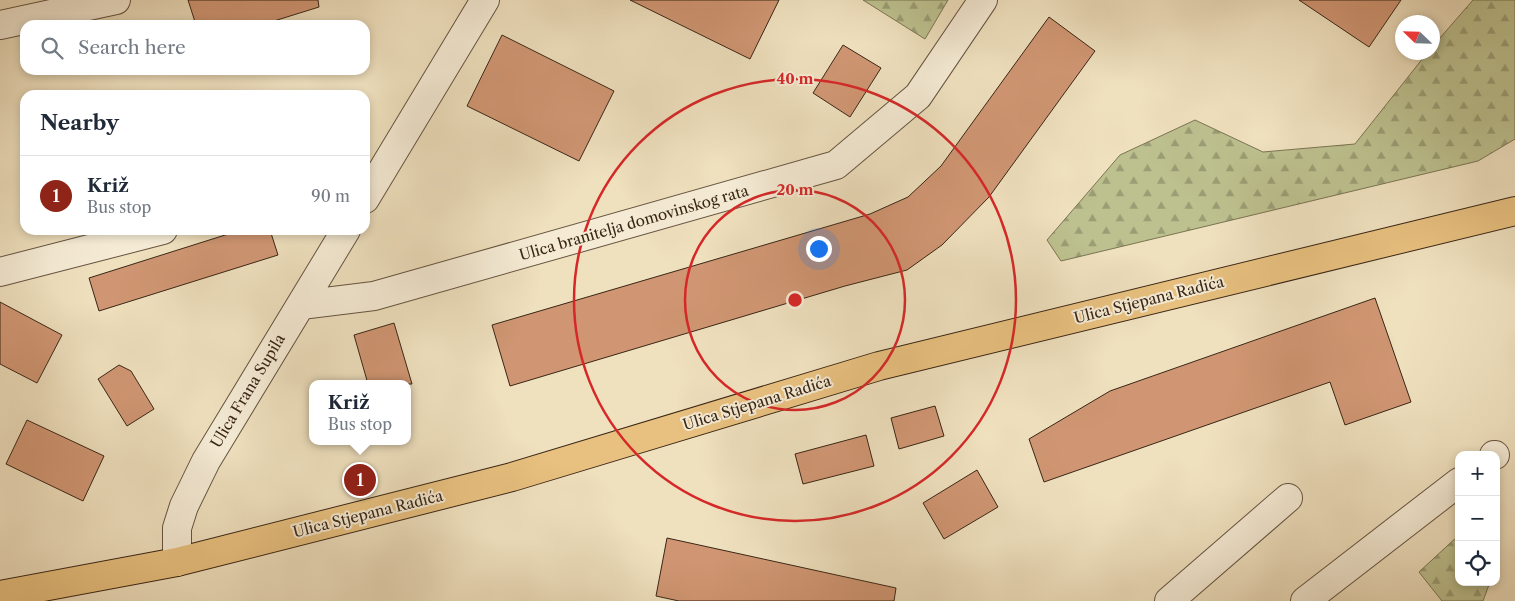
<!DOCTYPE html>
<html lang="en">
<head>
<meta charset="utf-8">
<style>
	body { margin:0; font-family:"Libre Caslon Text",serif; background:#f2f2f3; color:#1f2937 }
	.controls { position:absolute; right:15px; bottom:15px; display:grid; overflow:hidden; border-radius:10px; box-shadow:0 2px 8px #0003 }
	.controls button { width:45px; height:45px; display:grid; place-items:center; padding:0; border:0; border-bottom:1px solid #e0e1e3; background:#fff; color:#1f2937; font:25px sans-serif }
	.compass { position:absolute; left:1395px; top:15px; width:45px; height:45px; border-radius:50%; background:#fff; box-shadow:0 2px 8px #0003; rotate:293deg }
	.you { position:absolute; left:818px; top:248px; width:18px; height:18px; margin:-12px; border:4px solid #fff; border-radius:50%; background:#1a73e8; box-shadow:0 0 0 8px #1a73e833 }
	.badge { display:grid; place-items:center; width:32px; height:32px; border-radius:50%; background:#8f2418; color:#fff; font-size:16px; font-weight:700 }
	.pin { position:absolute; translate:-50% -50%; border:2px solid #fff; box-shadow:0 1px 5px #0006 }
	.popup { position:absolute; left:309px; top:380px; width:102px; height:65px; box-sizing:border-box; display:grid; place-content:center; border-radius:10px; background:#fff; filter:drop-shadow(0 1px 4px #0005); font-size:16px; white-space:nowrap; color:#747a83 }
	.popup b { font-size:19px; color:#1f2937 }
	.popup::after { content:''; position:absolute; left:50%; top:100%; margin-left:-10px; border:10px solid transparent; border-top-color:#fff }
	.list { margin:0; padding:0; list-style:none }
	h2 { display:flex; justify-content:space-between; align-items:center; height:65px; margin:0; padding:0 20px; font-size:21px }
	h2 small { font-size:16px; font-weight:400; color:#747a83 }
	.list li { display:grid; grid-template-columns:32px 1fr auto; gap:15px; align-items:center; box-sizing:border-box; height:80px; padding:0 20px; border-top:1px solid #e0e1e3 }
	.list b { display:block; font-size:19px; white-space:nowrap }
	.list p { margin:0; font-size:16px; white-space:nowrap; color:#747a83 }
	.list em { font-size:16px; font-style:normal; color:#747a83 }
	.icon { flex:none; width:28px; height:28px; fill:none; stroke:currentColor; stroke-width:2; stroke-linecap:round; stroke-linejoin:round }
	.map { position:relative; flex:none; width:1515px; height:601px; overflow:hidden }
	.search { position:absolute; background:#fff; box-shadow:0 2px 8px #0003; left:20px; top:20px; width:350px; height:55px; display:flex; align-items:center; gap:12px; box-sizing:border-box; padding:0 18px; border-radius:15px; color:#747a83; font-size:19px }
	.panel { position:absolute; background:#fff; box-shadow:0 2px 8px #0003; left:20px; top:90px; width:350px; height:145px; border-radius:15px }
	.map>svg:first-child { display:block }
	.forest { fill:url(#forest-firs); stroke:#7b7452 }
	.building { fill:#d09673; stroke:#392616 }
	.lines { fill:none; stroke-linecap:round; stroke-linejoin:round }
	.minor-casing { stroke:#665440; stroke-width:30 }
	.major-casing { stroke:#392616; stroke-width:30 }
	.minor { stroke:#f5ebd5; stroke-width:28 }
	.major { stroke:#e8c07f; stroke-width:28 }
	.ring { fill:none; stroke:#d62828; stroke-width:2.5 }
	.labels { text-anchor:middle; stroke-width:4; stroke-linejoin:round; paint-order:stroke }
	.street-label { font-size:15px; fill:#392616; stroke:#f5ebd5 }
	.centre { fill:#d62828; stroke:#f5ebd5; stroke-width:2.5 }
	.ring-label { font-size:15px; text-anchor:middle; font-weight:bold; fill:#d62828; stroke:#f5ebd5; stroke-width:4; stroke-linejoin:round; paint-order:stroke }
</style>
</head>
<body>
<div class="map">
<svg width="1515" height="601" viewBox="0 0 1515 601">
	<defs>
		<pattern id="forest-firs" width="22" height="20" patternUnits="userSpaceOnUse" patternTransform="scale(1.25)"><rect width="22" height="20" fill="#bdc18f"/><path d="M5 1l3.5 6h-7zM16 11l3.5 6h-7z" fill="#9b9d74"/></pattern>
	</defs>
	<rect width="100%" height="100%" fill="#efe0be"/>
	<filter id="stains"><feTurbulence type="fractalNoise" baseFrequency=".004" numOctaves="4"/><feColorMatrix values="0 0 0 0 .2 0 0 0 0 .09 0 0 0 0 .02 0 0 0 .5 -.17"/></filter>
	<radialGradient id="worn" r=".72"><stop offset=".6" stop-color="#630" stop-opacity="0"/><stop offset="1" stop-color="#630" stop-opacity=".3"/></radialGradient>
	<path class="forest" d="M863 0H948L925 39Z
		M1473 0H1515V139L1478 161 1061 261 1047 240 1120 155 1195 120 1263 152 1355 144 1427 53 1432 52 1433 46Z
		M1459 535V582H1490L1483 601H1442L1419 572Z"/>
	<path class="building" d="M188 0H318L319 7 261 25H196Z
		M630 0H779L750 59Z
		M1299 0H1401L1369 47Z
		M1049 17 1095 51 989 197 942 245 907 270 845 286 510 386 492 325 870 214 908 197 941 166Z
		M502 35 614 91 579 161 467 106Z
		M843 45 881 68 850 117 813 93Z
		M241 230H270L278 255 99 311 89 278Z
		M1375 298 1411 402 1345 425 1330 382 1044 482 1029 439 1110 391Z
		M0 302 62 335 37 383 0 364Z
		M394 323 412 384H368L354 335Z
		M119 365 131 371 154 409 127 426 98 379Z
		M935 406 944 436 899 449 891 418Z
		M27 420 104 456 83 501 6 464Z
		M866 435 874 466 803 484 795 454Z
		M977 470 998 507 944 539 923 503Z
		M667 538 896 588 894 601H679L656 596Z"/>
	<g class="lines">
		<g class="minor-casing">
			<path id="minor" d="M0 25 116 0
				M365 199 485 0
				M0 272 163 230
				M301 305 374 296 836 165 918 96 983 0
				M1494 455H1495
				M177 562V528L184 506 206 461 346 230
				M1169 601 1288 498
				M1305 601 1459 482"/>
		</g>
		<g class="major-casing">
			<path id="major" d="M0 595 177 562 512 477 879 366 1515 211"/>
		</g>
		<use href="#minor" class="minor"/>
		<use href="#major" class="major"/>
	</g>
	<g class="ring">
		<circle cx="795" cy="300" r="110"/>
		<circle cx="795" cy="300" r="221"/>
	</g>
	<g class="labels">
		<g class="street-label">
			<text transform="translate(634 223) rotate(-16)" y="5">Ulica branitelja domovinskog rata</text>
			<text transform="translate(1149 300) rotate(-14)" y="5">Ulica Stjepana Radića</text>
			<text transform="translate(248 391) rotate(-59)" y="5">Ulica Frana Supila</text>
			<text transform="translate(757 403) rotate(-17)" y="5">Ulica Stjepana Radića</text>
			<text transform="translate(368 514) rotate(-14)" y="5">Ulica Stjepana Radića</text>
		</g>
	</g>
	<circle cx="795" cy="300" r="8" class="centre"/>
	<g class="ring-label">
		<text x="795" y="84">40 m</text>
		<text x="795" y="195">20 m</text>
	</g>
	<rect width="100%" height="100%" filter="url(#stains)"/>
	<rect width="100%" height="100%" fill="url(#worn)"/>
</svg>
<div class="controls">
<button>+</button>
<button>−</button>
<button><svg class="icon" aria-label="locate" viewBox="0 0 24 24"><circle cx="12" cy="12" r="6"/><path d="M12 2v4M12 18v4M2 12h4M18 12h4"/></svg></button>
</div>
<svg class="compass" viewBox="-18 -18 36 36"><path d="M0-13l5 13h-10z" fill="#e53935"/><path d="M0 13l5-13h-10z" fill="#747a83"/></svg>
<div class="you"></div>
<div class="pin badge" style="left:360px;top:480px">1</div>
<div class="popup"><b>Križ</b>Bus stop</div>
<div class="search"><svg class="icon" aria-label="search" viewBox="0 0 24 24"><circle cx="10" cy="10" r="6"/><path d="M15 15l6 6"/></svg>Search here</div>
<section class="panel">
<h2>Nearby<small></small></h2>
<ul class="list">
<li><span class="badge">1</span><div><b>Križ</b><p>Bus stop</p></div><em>90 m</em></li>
</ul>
</section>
</div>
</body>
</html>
